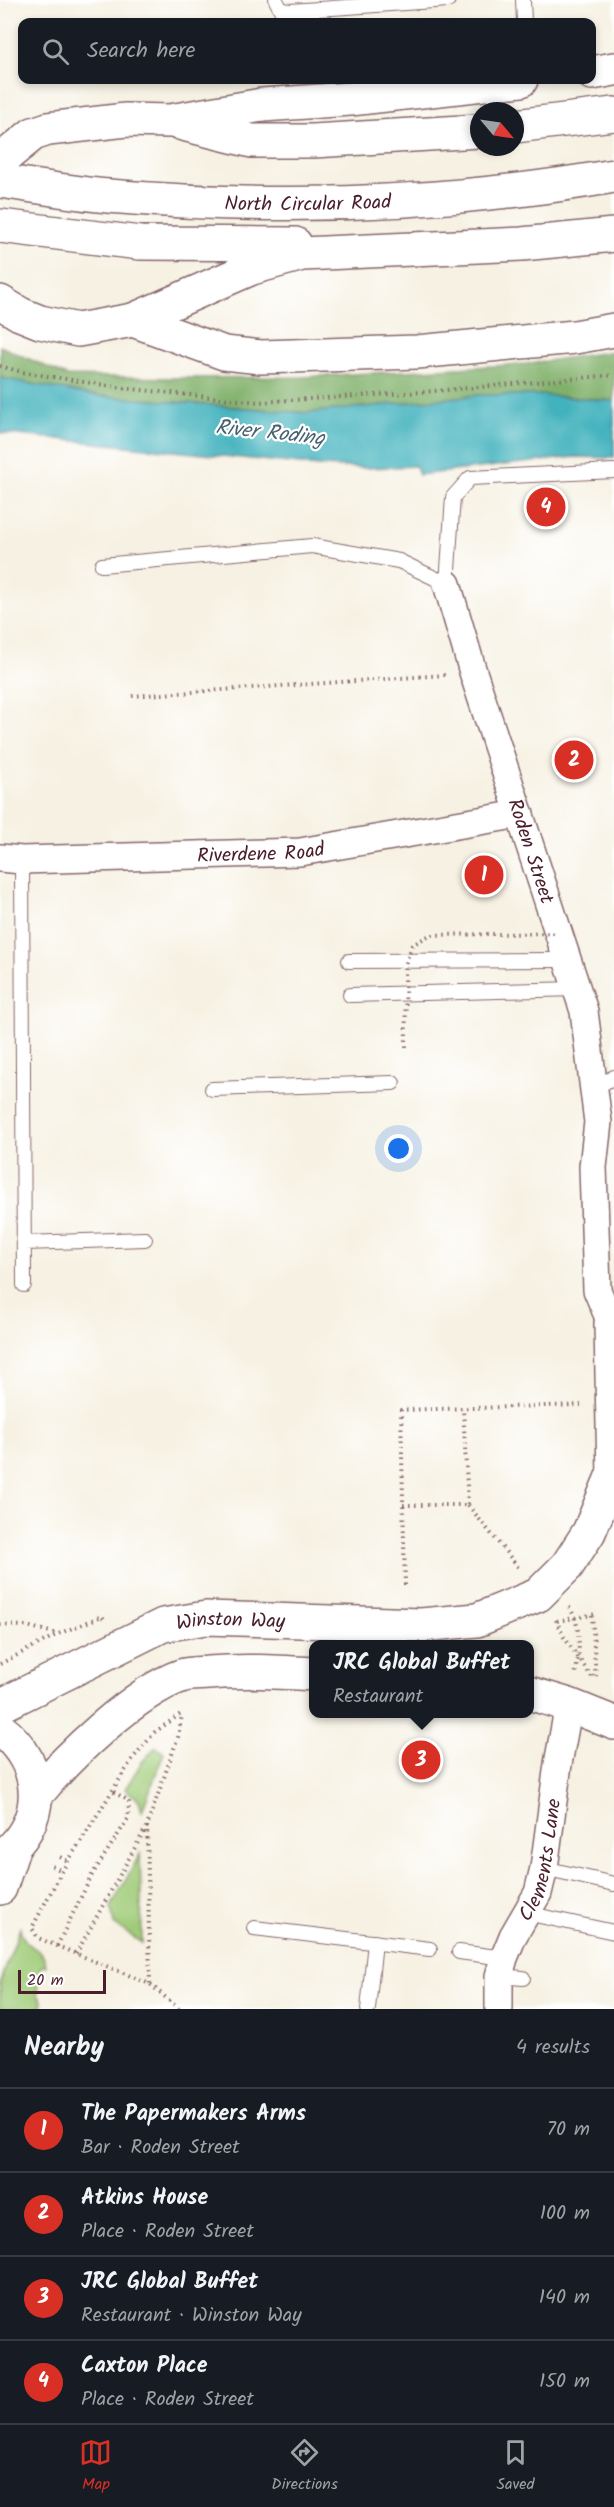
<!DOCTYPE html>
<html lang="en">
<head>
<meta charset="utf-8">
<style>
	body { margin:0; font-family:Kalam,sans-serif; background:#20242c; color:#f1f3f6 }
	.compass { position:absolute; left:470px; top:102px; width:54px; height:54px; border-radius:50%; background:#171b24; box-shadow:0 3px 9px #0003; rotate:119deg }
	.scale { position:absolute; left:18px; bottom:15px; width:88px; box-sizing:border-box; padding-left:6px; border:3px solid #4a1f2b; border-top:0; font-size:16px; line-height:21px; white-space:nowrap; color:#4a1f2b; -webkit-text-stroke:4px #fff; paint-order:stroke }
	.you { position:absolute; left:399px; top:1149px; width:21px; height:21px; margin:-15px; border:4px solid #fff; border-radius:50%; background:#1a73e8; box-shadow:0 0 0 9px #1a73e833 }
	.badge { display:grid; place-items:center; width:39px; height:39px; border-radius:50%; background:#d93025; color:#fff; font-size:20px; font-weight:700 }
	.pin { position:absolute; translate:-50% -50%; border:3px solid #fff; box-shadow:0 2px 6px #0006 }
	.popup { position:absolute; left:309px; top:1640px; width:225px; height:78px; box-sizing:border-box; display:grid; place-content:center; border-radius:12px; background:#171b24; filter:drop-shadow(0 2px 4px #0005); font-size:20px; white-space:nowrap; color:#9ea1a6 }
	.popup b { font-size:22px; color:#f1f3f6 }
	.popup::after { content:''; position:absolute; left:50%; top:100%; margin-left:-12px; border:12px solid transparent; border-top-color:#171b24 }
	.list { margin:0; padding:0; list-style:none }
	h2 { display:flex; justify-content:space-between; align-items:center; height:78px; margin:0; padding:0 24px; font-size:26px }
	h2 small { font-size:20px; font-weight:400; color:#9ea1a6 }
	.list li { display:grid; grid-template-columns:39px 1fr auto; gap:18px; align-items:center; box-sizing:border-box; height:84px; padding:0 24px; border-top:2px solid #363941 }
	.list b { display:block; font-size:22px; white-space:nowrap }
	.list p { margin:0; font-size:20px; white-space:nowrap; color:#9ea1a6 }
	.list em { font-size:20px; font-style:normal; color:#9ea1a6 }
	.icon { flex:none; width:33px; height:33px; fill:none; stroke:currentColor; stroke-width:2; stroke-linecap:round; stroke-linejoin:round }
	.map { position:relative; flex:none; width:614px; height:2009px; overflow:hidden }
	.search { position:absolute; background:#171b24; box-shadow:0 3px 9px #0003; left:18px; right:18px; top:18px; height:66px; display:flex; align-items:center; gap:15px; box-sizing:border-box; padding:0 21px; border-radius:12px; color:#9ea1a6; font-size:22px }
	.sheet { height:414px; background:#171b24 }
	nav { display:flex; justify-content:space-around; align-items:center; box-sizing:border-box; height:84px; border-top:2px solid #363941; background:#171b24; font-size:16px; color:#9ea1a6 }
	nav a { display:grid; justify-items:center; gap:3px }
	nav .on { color:#d93025 }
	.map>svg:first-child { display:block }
	.green { fill:#a0cc79; stroke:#757652; stroke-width:1.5 }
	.forest { fill:#80b069; stroke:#65684a; stroke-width:1.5 }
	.water { fill:#43b2bd; stroke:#466874; stroke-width:1.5 }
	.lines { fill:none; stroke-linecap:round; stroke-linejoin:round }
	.lane-casing { stroke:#86686b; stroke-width:16 }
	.street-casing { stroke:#86686b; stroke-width:30 }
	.primary-casing { stroke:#86686b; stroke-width:36 }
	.highway-casing { stroke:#86686b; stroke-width:36 }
	.path { stroke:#86686b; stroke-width:4; stroke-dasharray:1.5 4.5; stroke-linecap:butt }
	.lane { stroke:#fff; stroke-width:14 }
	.street { stroke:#fff; stroke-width:27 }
	.primary { stroke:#fff; stroke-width:33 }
	.highway { stroke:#fff; stroke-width:33 }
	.path-bridge { stroke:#86686b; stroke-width:4; stroke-dasharray:1.5 4.5; stroke-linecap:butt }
	.labels { text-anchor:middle; stroke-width:4.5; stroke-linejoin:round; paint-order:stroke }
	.street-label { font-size:20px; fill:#4a1f2b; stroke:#fff }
	.water-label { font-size:21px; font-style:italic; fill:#47616d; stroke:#fff }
</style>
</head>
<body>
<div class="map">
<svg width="614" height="2009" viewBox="0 0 614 2009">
	<rect width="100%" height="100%" fill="#fff"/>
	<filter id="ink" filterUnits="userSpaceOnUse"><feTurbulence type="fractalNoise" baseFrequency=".0167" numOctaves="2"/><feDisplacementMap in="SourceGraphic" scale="12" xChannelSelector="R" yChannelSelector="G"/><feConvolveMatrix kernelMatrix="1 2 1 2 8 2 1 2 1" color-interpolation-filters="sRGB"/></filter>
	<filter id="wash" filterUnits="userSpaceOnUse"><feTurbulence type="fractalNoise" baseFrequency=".008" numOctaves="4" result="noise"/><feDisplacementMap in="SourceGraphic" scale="24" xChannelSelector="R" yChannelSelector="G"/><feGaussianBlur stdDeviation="1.35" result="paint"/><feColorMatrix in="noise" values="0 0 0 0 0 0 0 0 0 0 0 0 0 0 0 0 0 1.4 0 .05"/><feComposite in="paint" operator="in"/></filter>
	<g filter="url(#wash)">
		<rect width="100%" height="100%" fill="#f6f1e2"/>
		<path class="green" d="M156 1747 164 1753 142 1811 139 1800 125 1789 142 1762Z
			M140 1854 142 1943 114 1924 111 1907Z
			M20 1928C24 1951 44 1945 46 1966L40 1967 38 1995 42 2001V2009H0V1984Z"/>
		<path class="forest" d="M0 346 67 376 174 378 302 377 526 364 614 351V401L541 395H478L307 413 91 395 0 378Z"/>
		<path class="water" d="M0 378 91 395 307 413 478 395H541L614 401V458L575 457 419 475 416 466 368 468 319 466 0 433Z"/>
	</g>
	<g filter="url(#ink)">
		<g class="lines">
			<g class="lane-casing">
				<path id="lane" d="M276 0 281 10 290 11 448 0
					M523 0 524 22
					M102 565 312 546 399 561 447 584 453 497 470 478 614 471
					M22 860 24 1285
					M349 961 567 960
					M350 995 577 989
					M212 1089 393 1083
					M593 1089 614 1077
					M24 1243 145 1239
					M544 1868 614 1884
					M526 1913 614 1932
					M254 1928 430 1949
					M459 1952 504 1958
					M499 1976 523 1978
					M368 2009 375 1942"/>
			</g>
			<g class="street-casing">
				<g id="street">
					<path id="s1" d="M447 584 473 672 584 1011 598 1122 593 1167 597 1290 611 1323"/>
					<path id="s2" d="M0 858 22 860 300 852 520 814"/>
					<path id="s3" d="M499 2009V1976L504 1958 513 1936 538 1893 544 1868 558 1764 569 1705"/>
				</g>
			</g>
			<g class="primary-casing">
				<g id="primary">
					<path d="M614 1315 611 1323 614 1477"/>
					<path d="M529 1693 569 1705 614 1723"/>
					<path id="s4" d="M0 1706 163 1625 206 1618 421 1625 477 1620 538 1595 567 1566 589 1532 614 1472"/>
					<path d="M0 1729C46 1764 48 1824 0 1858"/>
					<path d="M37 1794C67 1757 135 1692 181 1676 189 1673 200 1674 208 1673 244 1670 277 1672 313 1674"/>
					<path d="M0 1888 13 1849"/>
				</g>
			</g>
			<g class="highway-casing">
				<g id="highway">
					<path d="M592 73 614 69"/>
					<path d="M183 124 252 141H313L479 131"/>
					<path d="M515 126 614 114"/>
					<path d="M0 161 33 134 48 129 126 120 170 121 262 105 350 99 521 80"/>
					<path id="s5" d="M0 181C36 186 72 193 108 196 276 210 448 205 614 176"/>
					<path d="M0 226 140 243 295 244"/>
					<path d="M0 302 20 314 40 322 78 330 133 320 252 268 302 254 522 244 614 235"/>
					<path d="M133 320 224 353 261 357 417 352 575 337 614 330"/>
				</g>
			</g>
			<path class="path" d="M0 366 22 372 122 388 259 402 423 392 614 375
				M132 696 445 675
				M403 1505H468L463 1408
				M468 1505 518 1567
				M405 1585 401 1410 581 1405
				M569 1607C582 1625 580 1654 575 1675
				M592 1615 596 1680
				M556 1620 564 1637 594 1680
				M557 1621 597 1614
				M0 1625 27 1626 58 1634 102 1616 104 1619
				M0 1664 58 1634
				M147 1826 150 1984
				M60 1857 68 1861
				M52 1866 62 1871
				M57 1946 92 1875 128 1819 129 1801 112 1791
				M76 1954 147 1826 178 1737 182 1715
				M179 2009 150 1984 38 1938 32 1928 62 1871 133 1758 155 1732 182 1713"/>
			<use href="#lane" class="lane"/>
			<use href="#street" class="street"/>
			<use href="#primary" class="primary"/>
			<use href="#highway" class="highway"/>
			<path class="path-bridge" d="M406 1047 405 966 412 945 430 935 558 933"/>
		</g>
	</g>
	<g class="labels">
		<g class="street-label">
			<text dy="7" stroke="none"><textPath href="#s5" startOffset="309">North Circular Road</textPath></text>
			<text dy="7" stroke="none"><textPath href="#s2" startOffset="261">Riverdene Road</textPath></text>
			<text dy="7" stroke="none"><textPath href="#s1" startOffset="280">Roden Street</textPath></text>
			<text dy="7" stroke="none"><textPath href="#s4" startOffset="250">Winston Way</textPath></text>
			<text dy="7" stroke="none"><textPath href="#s3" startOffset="158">Clements Lane</textPath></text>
		</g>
		<g class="water-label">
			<text transform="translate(270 432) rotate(6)" y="7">River Roding</text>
		</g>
	</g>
</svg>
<svg class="compass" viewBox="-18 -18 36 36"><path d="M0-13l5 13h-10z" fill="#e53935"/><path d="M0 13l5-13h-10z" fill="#9ea1a6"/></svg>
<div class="scale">20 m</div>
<div class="you"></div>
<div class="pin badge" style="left:484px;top:875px">1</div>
<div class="pin badge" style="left:574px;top:760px">2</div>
<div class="pin badge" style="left:421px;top:1760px">3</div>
<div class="popup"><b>JRC Global Buffet</b>Restaurant</div>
<div class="pin badge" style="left:546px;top:507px">4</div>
<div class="search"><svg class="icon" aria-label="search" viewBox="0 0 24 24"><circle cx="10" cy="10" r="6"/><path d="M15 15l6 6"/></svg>Search here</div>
</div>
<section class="sheet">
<h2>Nearby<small>4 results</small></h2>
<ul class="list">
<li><span class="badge">1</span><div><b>The Papermakers Arms</b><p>Bar · Roden Street</p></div><em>70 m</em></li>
<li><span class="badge">2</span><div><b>Atkins House</b><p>Place · Roden Street</p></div><em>100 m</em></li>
<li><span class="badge">3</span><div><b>JRC Global Buffet</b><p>Restaurant · Winston Way</p></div><em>140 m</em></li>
<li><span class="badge">4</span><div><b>Caxton Place</b><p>Place · Roden Street</p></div><em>150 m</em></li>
</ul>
</section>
<nav>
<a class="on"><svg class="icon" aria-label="map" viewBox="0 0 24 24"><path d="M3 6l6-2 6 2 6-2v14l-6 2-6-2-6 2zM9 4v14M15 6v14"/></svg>Map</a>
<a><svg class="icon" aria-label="directions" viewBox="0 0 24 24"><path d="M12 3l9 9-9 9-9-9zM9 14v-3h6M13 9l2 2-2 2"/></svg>Directions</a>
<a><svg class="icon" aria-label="saved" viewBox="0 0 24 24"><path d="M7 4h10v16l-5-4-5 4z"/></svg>Saved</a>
</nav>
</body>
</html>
